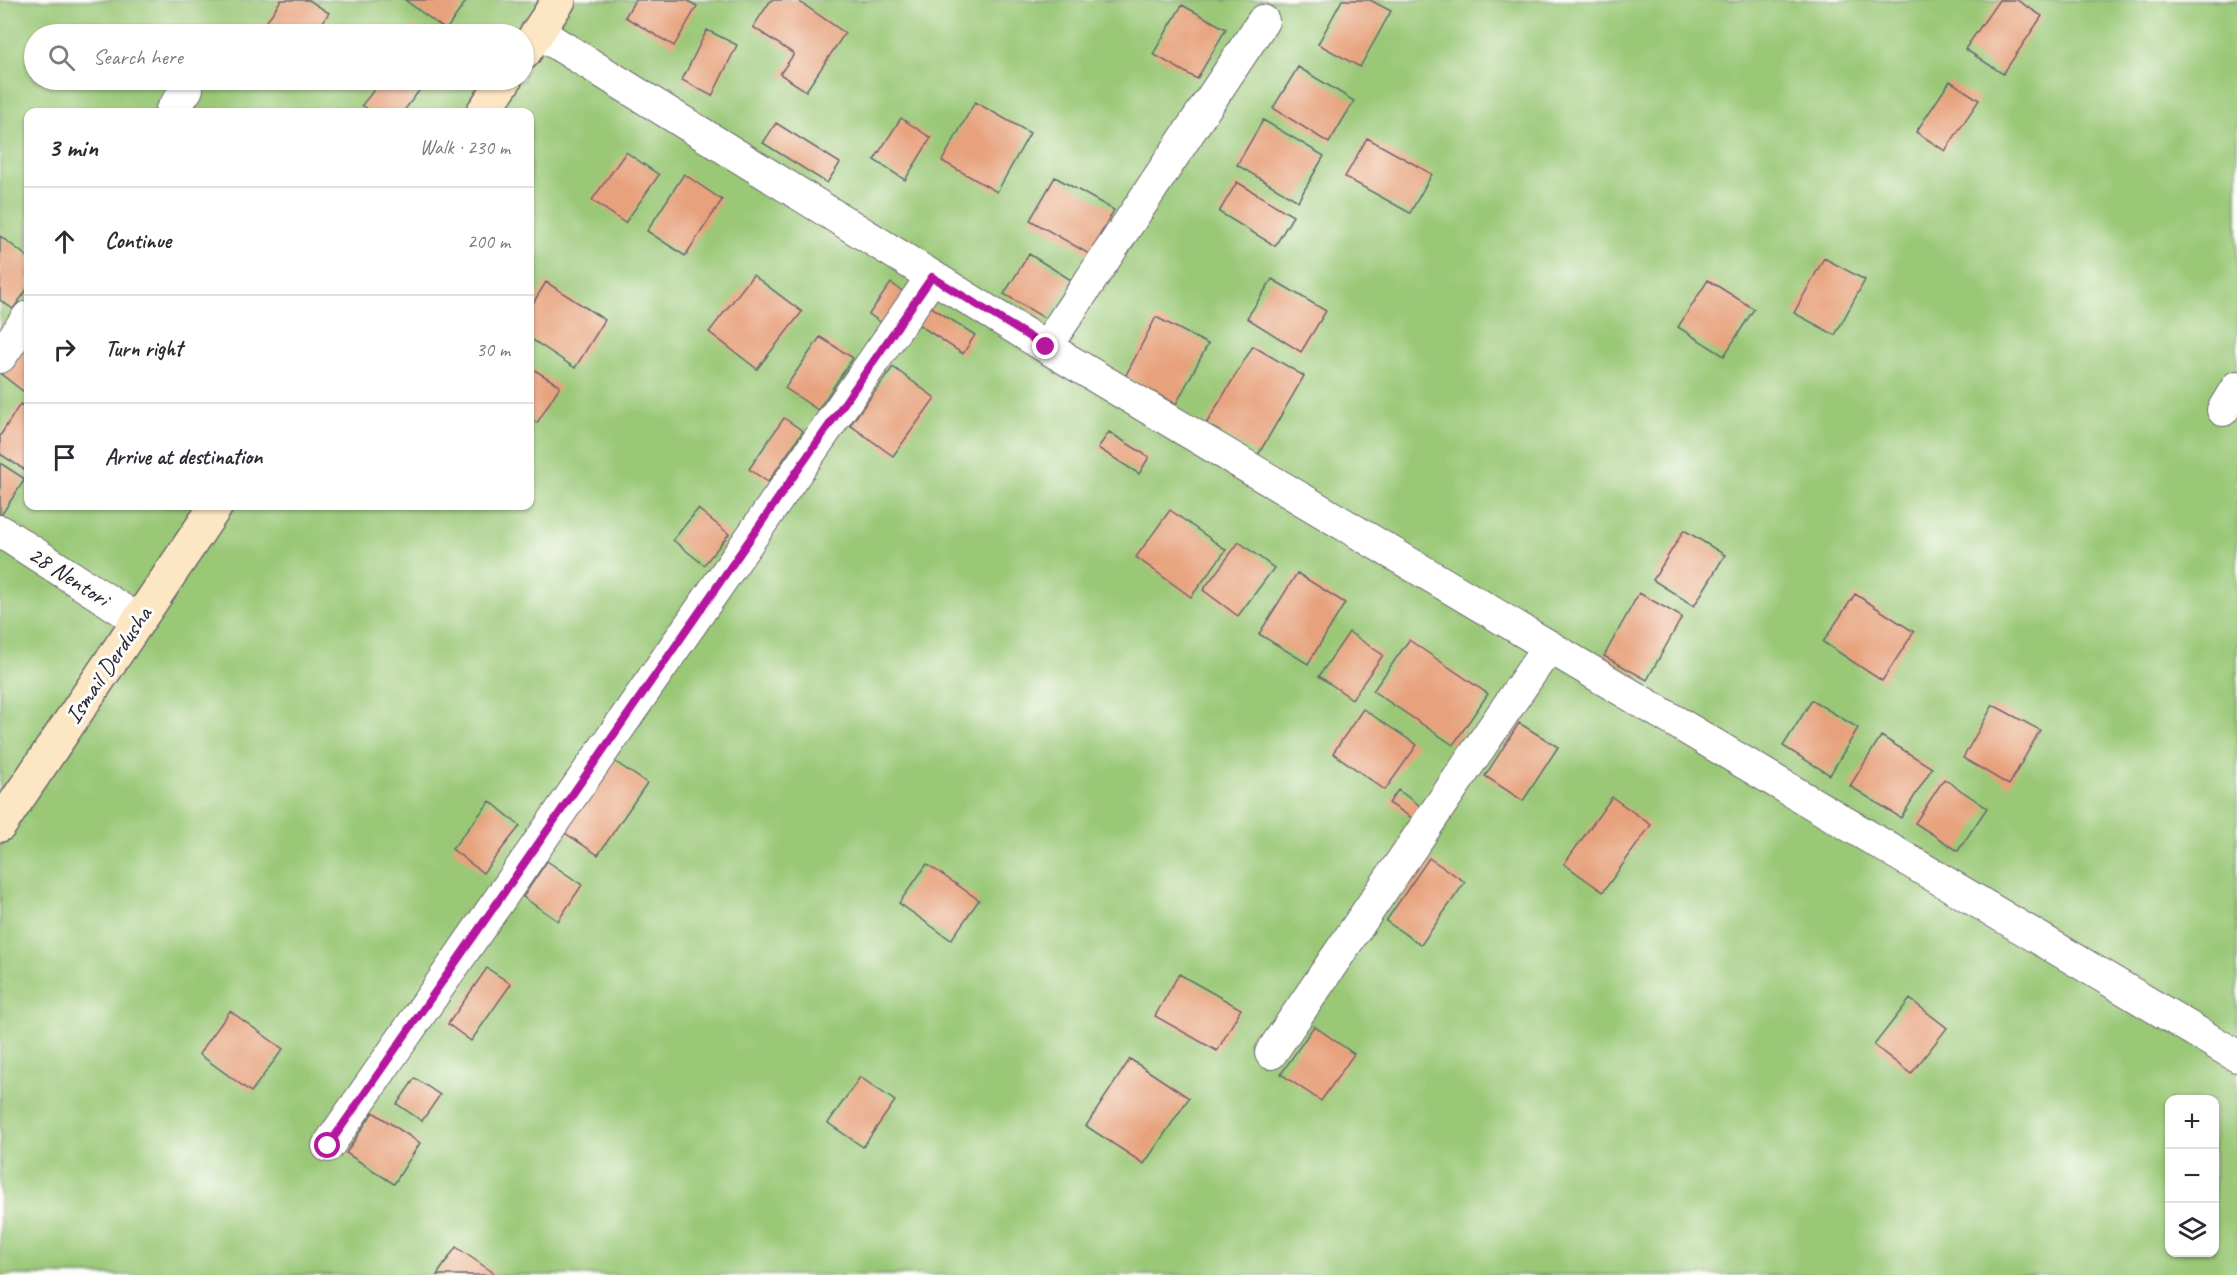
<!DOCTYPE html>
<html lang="en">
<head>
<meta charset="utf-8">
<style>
	body { margin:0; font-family:Caveat,sans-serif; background:#f2f2f3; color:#2b2b33 }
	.controls { position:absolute; right:18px; bottom:18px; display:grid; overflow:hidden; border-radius:12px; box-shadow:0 2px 4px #0004 }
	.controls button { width:54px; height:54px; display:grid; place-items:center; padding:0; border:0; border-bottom:2px solid #e1e1e2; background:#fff; color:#2b2b33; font:30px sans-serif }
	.stop { position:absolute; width:18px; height:18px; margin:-14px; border:4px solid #b5179e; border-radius:50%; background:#fff }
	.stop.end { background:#b5179e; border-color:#fff; box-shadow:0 2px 6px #0008 }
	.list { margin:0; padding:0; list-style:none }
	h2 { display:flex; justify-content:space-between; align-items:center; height:78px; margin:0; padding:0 24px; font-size:26px }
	h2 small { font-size:20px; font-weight:400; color:#7c7c81 }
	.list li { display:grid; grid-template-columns:39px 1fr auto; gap:18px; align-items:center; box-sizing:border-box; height:108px; padding:0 24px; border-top:2px solid #e1e1e2 }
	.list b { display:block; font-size:22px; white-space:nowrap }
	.list em { font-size:20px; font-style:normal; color:#7c7c81 }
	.icon { flex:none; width:33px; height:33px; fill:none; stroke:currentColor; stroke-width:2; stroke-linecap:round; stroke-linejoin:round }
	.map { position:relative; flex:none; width:2237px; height:1275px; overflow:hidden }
	.search { position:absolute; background:#fff; box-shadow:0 2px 4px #0004; left:24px; top:24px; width:510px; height:66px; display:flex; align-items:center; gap:15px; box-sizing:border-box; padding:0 21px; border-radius:33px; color:#7c7c81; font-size:22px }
	.panel { position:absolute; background:#fff; box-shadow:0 2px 4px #0004; left:24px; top:108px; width:510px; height:402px; border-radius:12px }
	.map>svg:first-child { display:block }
	.green { fill:#9ac877; stroke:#5e7559; stroke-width:1.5; fill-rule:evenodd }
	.building { fill:#e7a17b }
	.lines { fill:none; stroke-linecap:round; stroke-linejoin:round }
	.street-casing { stroke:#6b676e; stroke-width:34 }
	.secondary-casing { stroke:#6b676e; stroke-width:36 }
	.street { stroke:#fff; stroke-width:32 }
	.secondary { stroke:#fce6c4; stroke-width:33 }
	.route { stroke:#b5179e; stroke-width:8 }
	.labels { text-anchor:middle; stroke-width:6; stroke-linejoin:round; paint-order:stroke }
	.street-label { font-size:24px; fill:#22223b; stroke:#fdfcf7 }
</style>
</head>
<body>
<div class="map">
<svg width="2237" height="1275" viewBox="0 0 2237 1275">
	<rect width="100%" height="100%" fill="#fdfcf7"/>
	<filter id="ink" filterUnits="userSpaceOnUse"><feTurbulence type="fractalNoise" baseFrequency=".0167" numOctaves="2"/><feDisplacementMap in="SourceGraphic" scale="12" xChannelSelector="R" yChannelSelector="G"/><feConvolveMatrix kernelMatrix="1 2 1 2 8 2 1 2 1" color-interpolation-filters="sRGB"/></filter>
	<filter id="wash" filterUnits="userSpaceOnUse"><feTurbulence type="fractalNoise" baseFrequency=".008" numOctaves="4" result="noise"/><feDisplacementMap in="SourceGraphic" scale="24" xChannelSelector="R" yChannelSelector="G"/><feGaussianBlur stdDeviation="1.35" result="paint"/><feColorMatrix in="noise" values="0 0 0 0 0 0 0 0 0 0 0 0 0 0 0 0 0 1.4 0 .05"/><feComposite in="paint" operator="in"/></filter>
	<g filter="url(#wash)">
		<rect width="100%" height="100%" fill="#f2e6cd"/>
		<path class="green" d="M0 0H2237V1275H0ZM34 34H524V80H34ZM28 112H530V506H28ZM2170 1100H2214V1252H2170Z"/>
		<g id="blocks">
			<path class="building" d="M281 0H309L329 13 315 34H262L259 33Z
				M405 0H467L446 30Z
				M635 0H686L697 6 674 46 625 17Z
				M771 0H797L845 33 806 91 780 74 794 54 753 27Z
				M1342 0H1370L1391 11 1360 67 1318 44Z
				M1999 0H2017L2042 16 2003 74 1965 49Z
				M1182 5 1226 29 1197 79 1153 54Z
				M414 25 428 34H407Z
				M707 30 737 45 712 96 682 80Z
				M1298 67 1354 101 1329 143 1273 108Z
				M382 80H412L422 87 403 112H372L362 105Z
				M1950 81 1979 100 1945 151 1916 132Z
				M975 102 1030 133 997 192 942 161Z
				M901 118 931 138 905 180 874 160Z
				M1263 120 1324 156 1298 201 1237 165Z
				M776 123 840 163 827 183 763 143Z
				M1367 138 1432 174 1410 213 1345 177Z
				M626 152 659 175 625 223 592 200Z
				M684 174 722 200 685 256 647 231Z
				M1055 177 1114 210 1089 254 1030 220Z
				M1237 182 1293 216 1275 246 1219 212Z
				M0 236 28 257V288L13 309 0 300Z
				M1029 254 1071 280 1046 319 1004 294Z
				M1824 258 1865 280 1835 335 1794 313Z
				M753 275 802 312 757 369 709 332Z
				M1272 279 1326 311 1301 352 1247 318Z
				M1708 280 1754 309 1724 356 1678 327Z
				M546 282 605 320 575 368 530 338V308Z
				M891 283 905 293 883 324 869 314Z
				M925 303 975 335 963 354 913 321Z
				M1156 317 1208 344 1176 404 1125 377Z
				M28 337V395L1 374Z
				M820 337 853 358 818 410 785 388Z
				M1253 346 1304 376 1258 455 1206 424Z
				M530 367 560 386 537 423 530 419Z
				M893 367 935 398 893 456 850 425Z
				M20 404 28 409V472L0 454V436Z
				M784 418 803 431 768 482 749 469Z
				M1109 432 1149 457 1139 474 1098 448Z
				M0 463 25 479 0 517Z
				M698 509 729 534 704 565 673 540Z
				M1170 510 1226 550 1191 597 1136 557Z
				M1684 530 1725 555 1694 606 1653 580Z
				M1239 542 1274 568 1238 616 1203 590Z
				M1297 573 1345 603 1308 664 1259 634Z
				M1639 593 1682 617 1647 680 1604 656Z
				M1855 594 1914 632 1882 681 1823 642Z
				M1349 632 1383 655 1352 699 1319 676Z
				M1409 640 1488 694 1453 745 1373 691Z
				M1812 700 1858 728 1830 775 1783 746Z
				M1993 705 2040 730 2009 785 1963 758Z
				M1363 709 1417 745 1385 790 1333 753Z
				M1519 723 1558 747 1523 801 1485 776Z
				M1881 736 1932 768 1901 818 1850 786Z
				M611 759 647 783 598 855 562 831Z
				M1944 779 1987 808 1958 851 1915 823Z
				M1398 790 1426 810 1418 822 1389 803Z
				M1612 797 1651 825 1603 892 1564 864Z
				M490 801 520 826 483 873 452 849Z
				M1429 858 1465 882 1421 945 1386 921Z
				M547 861 582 885 558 921 523 897Z
				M927 864 979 900 951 940 899 903Z
				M487 968 511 984 471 1041 448 1024Z
				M1179 974 1241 1009 1217 1051 1155 1016Z
				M1910 999 1947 1028 1911 1074 1874 1045Z
				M230 1011 283 1049 251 1092 199 1054Z
				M1314 1026 1354 1054 1321 1101 1281 1074Z
				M1130 1059 1189 1098 1144 1164 1086 1126Z
				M860 1077 895 1101 863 1147 828 1123Z
				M415 1078 440 1095 422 1121 397 1104Z
				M373 1112 420 1143 394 1184 346 1153Z
				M456 1247 494 1273 492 1275H437Z"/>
		</g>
	</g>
	<g filter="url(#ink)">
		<use href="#blocks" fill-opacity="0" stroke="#6b676e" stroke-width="1.5"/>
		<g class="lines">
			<g class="street-casing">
				<path id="street" d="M538 32 1046 347 2237 1056
					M171 112 187 89
					M1046 347 1263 21
					M0 357 28 317
					M2223 410 2237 387
					M0 531 138 620
					M1271 1053 1549 646
					M328 1146 932 277"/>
			</g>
			<g class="secondary-casing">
				<path id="secondary" d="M524 53 559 0
					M483 112 505 80
					M0 825 216 506"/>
			</g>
			<use href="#street" class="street"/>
			<use href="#secondary" class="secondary"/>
		</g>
	</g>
	<g class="lines" filter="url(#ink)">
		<path class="route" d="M328 1146 932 277 1046 347"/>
	</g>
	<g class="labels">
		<g class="street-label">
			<text transform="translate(69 576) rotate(33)" y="8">28 Nentori</text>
			<text transform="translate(108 665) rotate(-56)" y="8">Ismail Derdusha</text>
		</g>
	</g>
</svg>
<div class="controls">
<button>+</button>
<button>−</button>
<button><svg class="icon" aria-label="layers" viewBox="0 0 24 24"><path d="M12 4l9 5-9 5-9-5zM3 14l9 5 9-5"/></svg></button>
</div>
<div class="stop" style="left:328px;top:1146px"></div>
<div class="stop end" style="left:1046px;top:347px"></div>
<div class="search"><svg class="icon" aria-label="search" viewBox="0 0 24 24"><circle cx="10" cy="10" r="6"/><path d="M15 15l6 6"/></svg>Search here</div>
<section class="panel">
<h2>3 min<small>Walk · 230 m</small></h2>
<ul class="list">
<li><svg class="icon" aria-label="ahead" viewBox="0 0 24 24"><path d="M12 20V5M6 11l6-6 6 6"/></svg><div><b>Continue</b></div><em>200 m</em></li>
<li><svg class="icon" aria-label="right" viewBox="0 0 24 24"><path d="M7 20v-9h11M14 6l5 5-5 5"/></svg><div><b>Turn right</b></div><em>30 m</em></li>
<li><svg class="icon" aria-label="arrive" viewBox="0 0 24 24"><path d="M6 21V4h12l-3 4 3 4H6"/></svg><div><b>Arrive at destination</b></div></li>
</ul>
</section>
</div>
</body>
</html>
